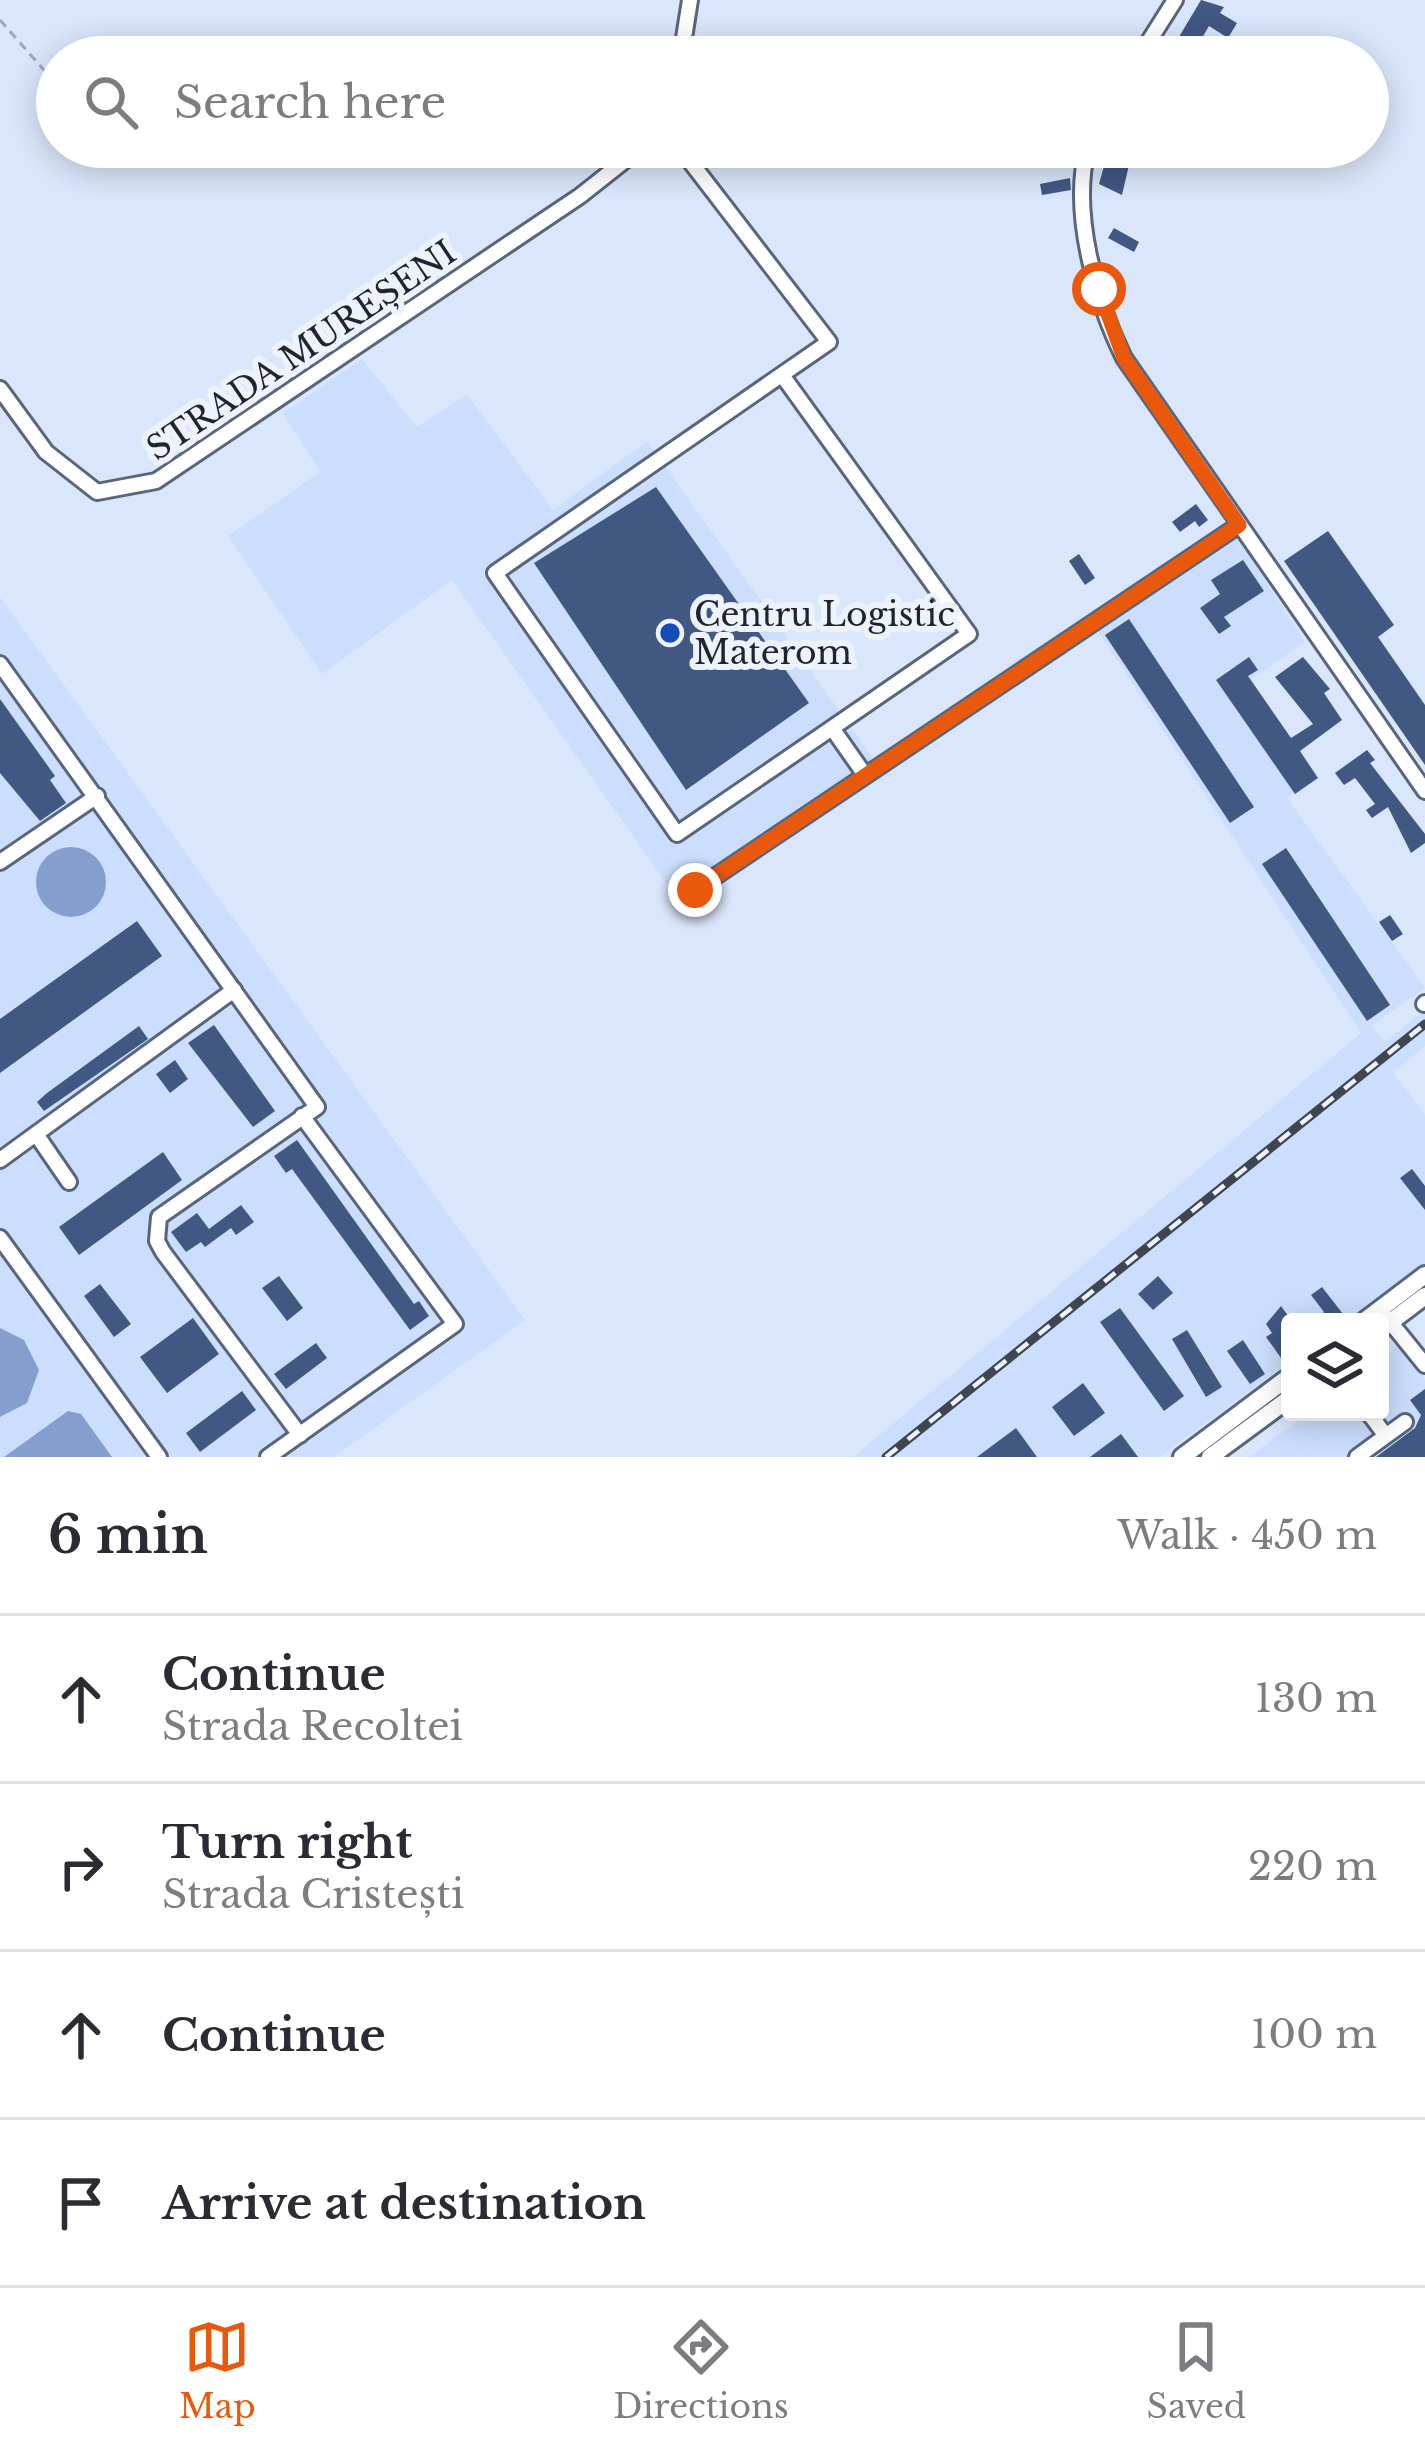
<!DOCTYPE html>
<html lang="en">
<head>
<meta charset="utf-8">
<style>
	body { margin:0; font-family:"Libre Baskerville",serif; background:#f2f2f3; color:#2b2b33 }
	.controls { position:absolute; right:36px; bottom:36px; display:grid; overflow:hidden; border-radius:12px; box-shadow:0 6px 30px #0003 }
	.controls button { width:108px; height:108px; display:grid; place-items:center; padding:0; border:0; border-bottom:3px solid #e1e1e2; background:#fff; color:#2b2b33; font:60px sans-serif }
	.stop { position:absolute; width:36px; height:36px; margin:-27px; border:9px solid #ea580c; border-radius:50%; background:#fff }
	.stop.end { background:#ea580c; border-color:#fff; box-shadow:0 3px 12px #0008 }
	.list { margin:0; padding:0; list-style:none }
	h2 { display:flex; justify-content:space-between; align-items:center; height:156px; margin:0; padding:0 48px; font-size:51px }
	h2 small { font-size:39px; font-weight:400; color:#7c7c81 }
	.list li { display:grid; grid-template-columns:78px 1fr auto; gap:36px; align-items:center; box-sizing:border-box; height:168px; padding:0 48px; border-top:3px solid #e1e1e2 }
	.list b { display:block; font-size:45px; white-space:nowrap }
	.list p { margin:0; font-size:39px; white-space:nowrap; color:#7c7c81 }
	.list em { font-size:39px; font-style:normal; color:#7c7c81 }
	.icon { flex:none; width:66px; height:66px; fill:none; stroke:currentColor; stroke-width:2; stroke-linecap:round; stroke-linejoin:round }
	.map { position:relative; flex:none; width:1425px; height:1457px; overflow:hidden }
	.search { position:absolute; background:#fff; box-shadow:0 6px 30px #0003; left:36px; right:36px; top:36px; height:132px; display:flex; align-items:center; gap:30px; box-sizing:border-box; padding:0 42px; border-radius:66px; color:#7c7c81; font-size:45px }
	.sheet { height:828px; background:#fff }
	nav { display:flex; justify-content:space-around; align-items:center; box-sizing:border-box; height:168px; border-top:3px solid #e1e1e2; background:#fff; font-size:33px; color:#7c7c81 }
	nav a { display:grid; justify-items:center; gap:6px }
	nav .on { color:#ea580c }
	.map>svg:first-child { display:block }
	.built { fill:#ccdefe }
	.water { fill:#849fce }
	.building { fill:#415883 }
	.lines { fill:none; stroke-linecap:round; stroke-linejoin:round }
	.minor-casing { stroke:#58657b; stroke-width:20 }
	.major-casing { stroke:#58657b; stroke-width:22 }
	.path { stroke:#9ea8b9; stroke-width:3; stroke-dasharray:9 6; stroke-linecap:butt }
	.minor { stroke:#fff; stroke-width:14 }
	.major { stroke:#fff; stroke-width:16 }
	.rail-casing { stroke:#3f4651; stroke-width:9 }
	.rail { stroke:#edf3fd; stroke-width:4.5; stroke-dasharray:14; stroke-linecap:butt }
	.route { stroke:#ea580c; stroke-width:15 }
	.poi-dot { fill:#154cb7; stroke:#edf3fd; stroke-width:4.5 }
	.labels { text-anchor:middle; stroke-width:12; stroke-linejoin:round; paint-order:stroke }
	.street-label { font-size:33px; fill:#1f252e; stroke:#edf3fd }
	.poi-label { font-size:33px; fill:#1f252e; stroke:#edf3fd; text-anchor:start }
</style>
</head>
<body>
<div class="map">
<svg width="1425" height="1457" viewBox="0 0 1425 1457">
	<rect width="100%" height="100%" fill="#dae6fb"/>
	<path class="built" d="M362 359 417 427 467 394 553 510 647 441 882 771 681 904 452 580 322 674 228 536 320 472 283 413Z
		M1234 532 1305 642 1249 681 1316 776 1287 798 1425 988 1371 1026 1385 1042 1425 1010V1046L1393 1073 1425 1115V1265L1346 1322H1290V1362L1159 1457H853L1361 1033 1094 625Z
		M0 597 525 1320 334 1457H0Z
		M1399 1345 1425 1380V1457H1249L1309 1412H1380V1359Z"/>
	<path class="water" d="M36 882a35 35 0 1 1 70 0a35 35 0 1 1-70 0Z
		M0 1328 24 1340 39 1370 27 1403 0 1417Z
		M68 1411 81 1414 112 1457H4Z"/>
	<path class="building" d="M1201 0 1224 7 1220 13 1237 23 1228 38 1209 26 1198 45 1219 57H1167Z
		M1107 155 1129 165 1122 195 1099 184Z
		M1070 178 1071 190 1042 195 1040 184Z
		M1114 228 1139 242 1134 252 1108 238Z
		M656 487 809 703 686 790 534 563Z
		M1196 504 1208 520 1199 527 1195 521 1180 532 1172 522Z
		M1328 531 1394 625 1378 637 1425 705V765L1284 561Z
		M1079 554 1095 578 1085 585 1069 561Z
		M1243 560 1264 591 1224 617 1231 626 1219 634 1200 608 1220 594 1211 580Z
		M1129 619 1254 807 1230 823 1105 635Z
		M1249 657 1258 670 1248 676 1291 738 1313 724 1275 677 1303 657 1330 689 1324 693 1342 720 1300 751 1318 778 1295 794 1216 680Z
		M0 699 55 776 50 780 66 803 40 821 0 773Z
		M1367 750 1375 760 1370 763 1425 834V843L1411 853 1388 807 1372 818 1366 810 1375 804 1355 778 1344 785 1335 773Z
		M1286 848 1390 1005 1367 1021 1262 864Z
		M1390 915 1403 934 1392 941 1379 922Z
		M137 921 162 956 0 1073V1019Z
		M214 1025 275 1111 253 1127 188 1043Z
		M139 1026 148 1039 44 1111 37 1102 47 1093Z
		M175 1060 188 1079 170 1093 156 1074Z
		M297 1140 414 1304 419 1301 429 1316 410 1330 292 1169 286 1173 274 1156Z
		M163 1152 182 1180 79 1255 59 1227Z
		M1412 1169 1425 1186V1210L1400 1178Z
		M241 1205 254 1222 236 1235 231 1228 205 1247 201 1242 186 1252 171 1232 197 1213 209 1229Z
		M279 1276 303 1308 287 1321 262 1288Z
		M1158 1276 1173 1293 1153 1310 1138 1294Z
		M100 1284 131 1324 114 1337 84 1296Z
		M1322 1287 1343 1314 1333 1322H1311L1324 1312 1311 1295Z
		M1281 1306 1289 1317 1290 1351 1281 1358 1266 1337 1272 1333 1266 1324Z
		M1120 1308 1184 1396 1164 1411 1100 1322Z
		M193 1318 219 1354 167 1393 140 1357Z
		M1187 1330 1222 1387 1206 1397 1172 1339Z
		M1243 1340 1265 1374 1250 1384 1227 1351Z
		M316 1343 327 1358 286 1389 274 1374Z
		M1083 1383 1105 1413 1074 1436 1052 1407Z
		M1425 1389V1457H1376L1415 1428 1421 1415 1410 1400Z
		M242 1391 256 1410 200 1452 186 1433Z
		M1016 1428 1037 1457H977Z
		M1121 1434 1138 1457H1090Z"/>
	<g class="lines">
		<g class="minor-casing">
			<path id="minor" d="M681 57 690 0
				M1139 57 1175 0
				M679 147 829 342 495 573 677 834 832 728 865 775
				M1088 147C1070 210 1096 301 1124 358L1425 791
				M782 375 969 634 832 728
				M0 389 46 452 97 492 156 481 580 196 642 147
				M0 664 317 1107 159 1217 157 1241 163 1252 300 1435
				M0 862 97 796
				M695 890 1239 525
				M1424 1004 1425 1003
				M36 1134 69 1182
				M0 1160 234 990
				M0 1238 159 1457
				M1387 1318 1425 1365
				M1368 1412 1386 1436
				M268 1457 455 1324 302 1116
				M1357 1457 1405 1422"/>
		</g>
		<g class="major-casing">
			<path id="major" d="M1363 1322 1425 1275
				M1380 1330 1425 1296
				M1182 1457 1290 1376
				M1210 1457 1290 1398"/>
		</g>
		<path class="path" d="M0 20 57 85"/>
		<use href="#minor" class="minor"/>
		<use href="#major" class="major"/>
		<g class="rail-casing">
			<path id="rail" d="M886 1457 1425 1024"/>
		</g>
		<use href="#rail" class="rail"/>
	</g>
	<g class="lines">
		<path class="route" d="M695 890 1239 525 1124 358 1099 289"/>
	</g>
	<circle class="poi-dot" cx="670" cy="633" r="12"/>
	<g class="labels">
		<g class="street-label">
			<text transform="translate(301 350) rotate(-34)" y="12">STRADA MUREȘENI</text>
		</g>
		<g class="poi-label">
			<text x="694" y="626">Centru Logistic<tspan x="694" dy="38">Materom</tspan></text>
		</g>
	</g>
</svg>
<div class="controls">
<button><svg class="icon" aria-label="layers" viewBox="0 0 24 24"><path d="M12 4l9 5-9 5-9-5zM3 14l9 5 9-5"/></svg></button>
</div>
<div class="stop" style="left:1099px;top:289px"></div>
<div class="stop end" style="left:695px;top:890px"></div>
<div class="search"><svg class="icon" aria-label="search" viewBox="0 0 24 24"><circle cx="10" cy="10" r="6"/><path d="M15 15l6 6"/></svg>Search here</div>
</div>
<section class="sheet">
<h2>6 min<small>Walk · 450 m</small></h2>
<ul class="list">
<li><svg class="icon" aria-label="ahead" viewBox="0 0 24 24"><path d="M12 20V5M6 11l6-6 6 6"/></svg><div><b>Continue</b><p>Strada Recoltei</p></div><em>130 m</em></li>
<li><svg class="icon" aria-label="right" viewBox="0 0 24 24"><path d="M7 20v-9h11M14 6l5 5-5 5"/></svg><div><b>Turn right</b><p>Strada Cristești</p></div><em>220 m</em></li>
<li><svg class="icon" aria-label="ahead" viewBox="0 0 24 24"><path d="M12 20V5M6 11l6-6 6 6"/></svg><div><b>Continue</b></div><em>100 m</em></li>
<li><svg class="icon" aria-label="arrive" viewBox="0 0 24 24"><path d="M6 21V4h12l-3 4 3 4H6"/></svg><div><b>Arrive at destination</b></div></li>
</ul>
</section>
<nav>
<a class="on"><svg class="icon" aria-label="map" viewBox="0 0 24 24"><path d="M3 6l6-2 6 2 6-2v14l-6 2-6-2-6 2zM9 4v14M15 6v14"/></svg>Map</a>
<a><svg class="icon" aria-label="directions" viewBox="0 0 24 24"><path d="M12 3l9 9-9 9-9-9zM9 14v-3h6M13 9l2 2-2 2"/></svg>Directions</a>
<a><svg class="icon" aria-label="saved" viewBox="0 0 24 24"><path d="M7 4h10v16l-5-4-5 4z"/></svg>Saved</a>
</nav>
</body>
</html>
